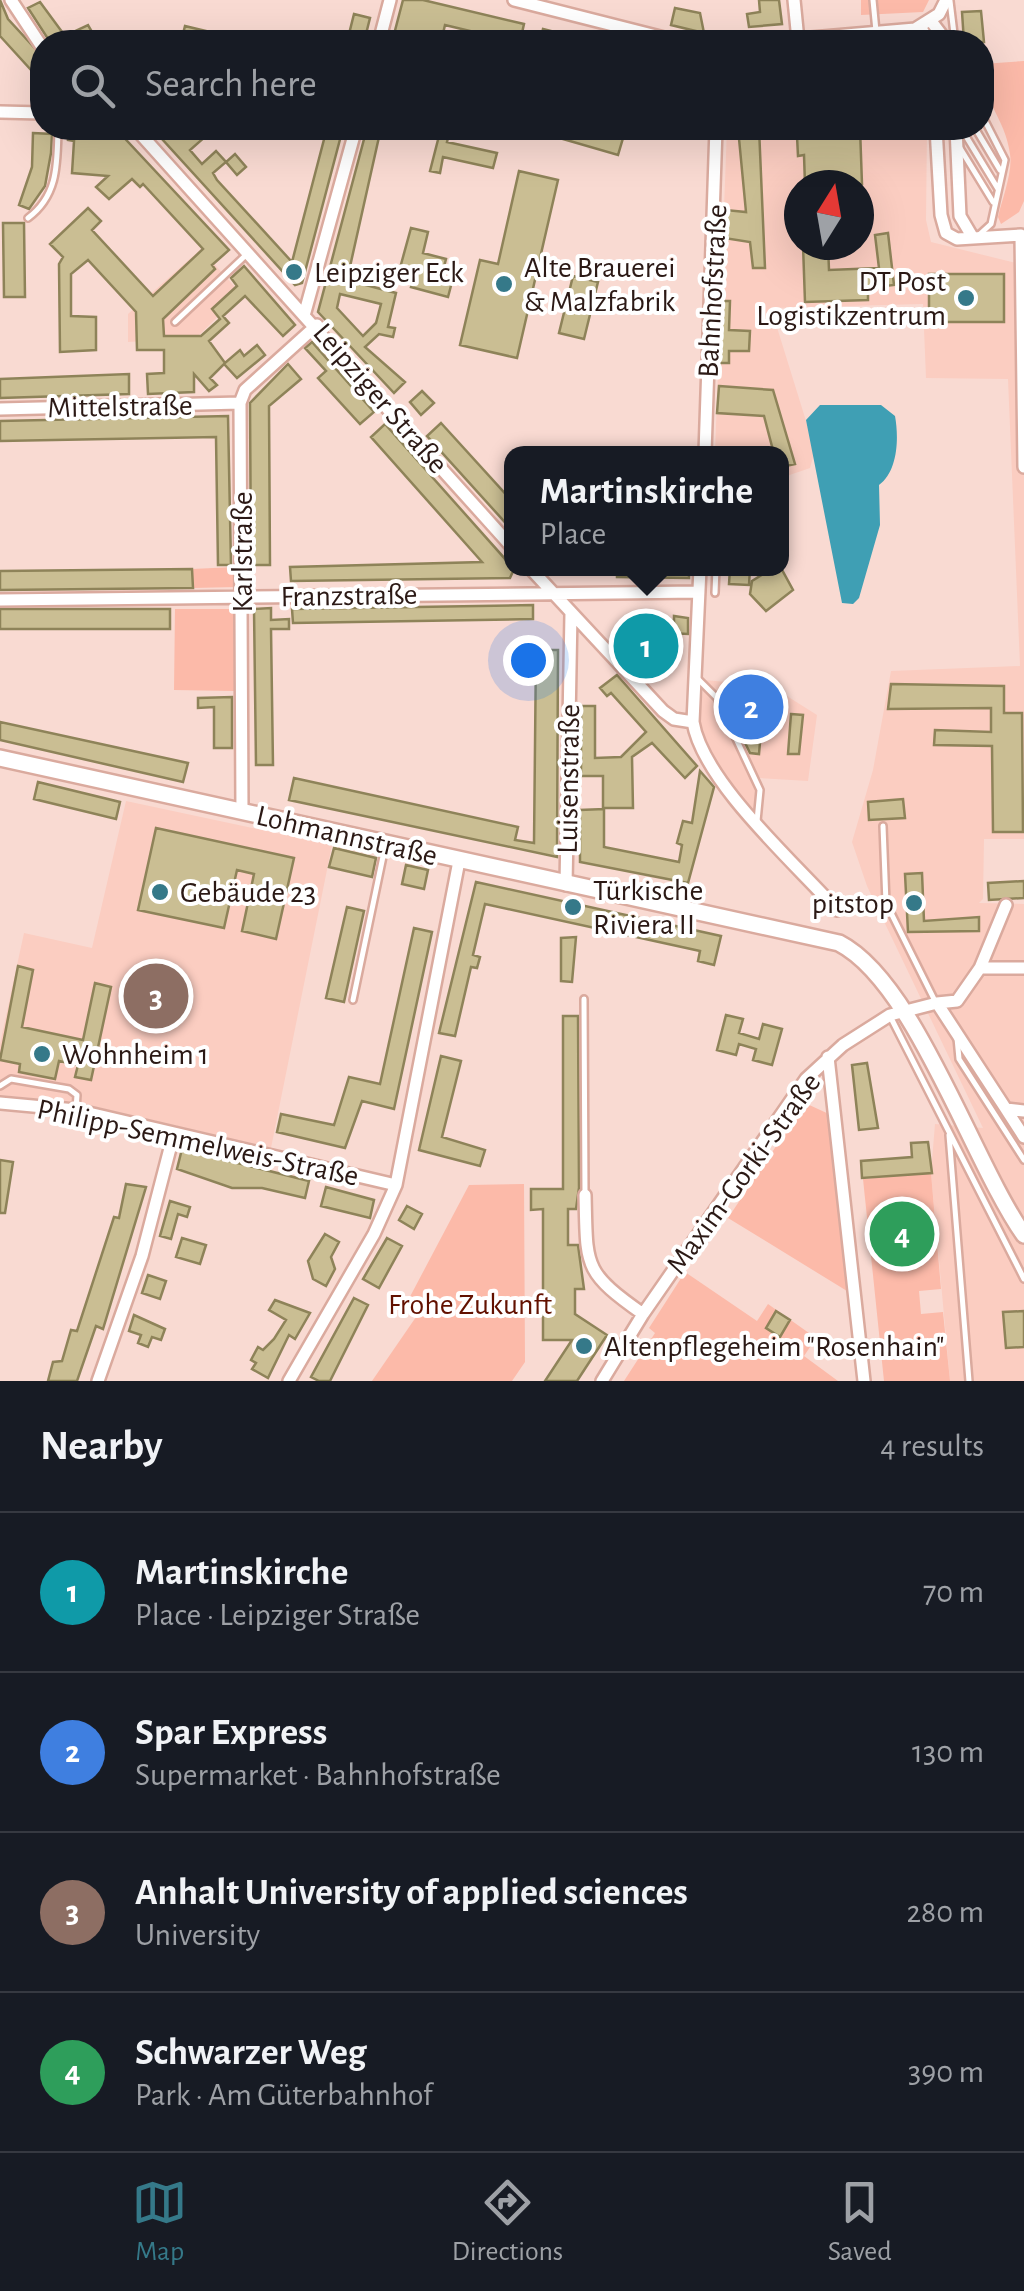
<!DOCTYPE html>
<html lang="en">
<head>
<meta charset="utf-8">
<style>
	body { margin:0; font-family:"Alegreya Sans",sans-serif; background:#242831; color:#f1f3f6 }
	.compass { position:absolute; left:784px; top:170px; width:90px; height:90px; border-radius:50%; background:#171b24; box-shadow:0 10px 40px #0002; rotate:11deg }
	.you { position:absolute; left:528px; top:660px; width:35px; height:35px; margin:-25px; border:8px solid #fff; border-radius:50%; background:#1a73e8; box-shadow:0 0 0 15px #1a73e833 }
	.badge { display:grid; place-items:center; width:65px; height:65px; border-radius:50%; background:#357989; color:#fff; font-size:32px; font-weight:700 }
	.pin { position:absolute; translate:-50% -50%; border:5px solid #fff; box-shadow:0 2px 10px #0006 }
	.popup { position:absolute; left:504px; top:446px; width:285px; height:130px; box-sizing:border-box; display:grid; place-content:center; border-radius:20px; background:#171b24; filter:drop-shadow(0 2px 8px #0005); font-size:32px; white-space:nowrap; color:#9ea1a6 }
	.popup b { font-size:38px; color:#f1f3f6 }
	.popup::after { content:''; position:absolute; left:50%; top:100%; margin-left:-20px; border:20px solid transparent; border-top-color:#171b24 }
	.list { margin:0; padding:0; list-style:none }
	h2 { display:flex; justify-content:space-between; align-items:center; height:130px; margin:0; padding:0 40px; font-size:42px }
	h2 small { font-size:32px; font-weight:400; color:#9ea1a6 }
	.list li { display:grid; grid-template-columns:65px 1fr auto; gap:30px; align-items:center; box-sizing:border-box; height:160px; padding:0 40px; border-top:2px solid #363941 }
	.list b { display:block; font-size:38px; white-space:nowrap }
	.list p { margin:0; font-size:32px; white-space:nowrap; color:#9ea1a6 }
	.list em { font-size:32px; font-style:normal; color:#9ea1a6 }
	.icon { flex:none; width:55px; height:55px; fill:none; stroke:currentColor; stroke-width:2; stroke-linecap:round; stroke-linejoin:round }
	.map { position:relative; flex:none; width:1024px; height:1381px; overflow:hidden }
	.search { position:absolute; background:#171b24; box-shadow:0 10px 40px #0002; left:30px; right:30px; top:30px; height:110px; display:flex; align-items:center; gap:25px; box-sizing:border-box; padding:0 35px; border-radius:40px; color:#9ea1a6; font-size:38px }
	.sheet { height:770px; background:#171b24 }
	nav { display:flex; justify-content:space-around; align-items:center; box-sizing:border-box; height:140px; border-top:2px solid #363941; background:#171b24; font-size:28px; color:#9ea1a6 }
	nav a { display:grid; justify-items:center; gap:5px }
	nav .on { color:#357989 }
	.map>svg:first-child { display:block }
	.built { fill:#fbcdc1; fill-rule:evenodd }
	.green { fill:#fcbaa9 }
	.water { fill:#3f9fb4 }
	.building { fill:#cabe93; stroke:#8e8359; stroke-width:2.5; fill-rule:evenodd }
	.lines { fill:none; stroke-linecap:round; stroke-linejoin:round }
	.service-casing { stroke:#daaa9e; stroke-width:10 }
	.minor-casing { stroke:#daaa9e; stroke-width:16 }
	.secondary-casing { stroke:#daaa9e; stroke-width:20 }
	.service { stroke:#fff; stroke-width:5 }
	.minor { stroke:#fff; stroke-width:11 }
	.secondary { stroke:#fff; stroke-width:15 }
	.poi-dot { fill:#357989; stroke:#fff; stroke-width:4 }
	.labels { text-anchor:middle; stroke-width:8; stroke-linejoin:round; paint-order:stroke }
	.poi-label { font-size:30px; fill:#2b1915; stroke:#fff; text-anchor:start }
	.street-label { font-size:30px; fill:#2b1915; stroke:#fff }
	.park-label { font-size:30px; fill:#621100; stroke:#fff }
</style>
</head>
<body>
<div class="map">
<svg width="1024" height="1381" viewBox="0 0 1024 1381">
	<rect width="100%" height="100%" fill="#f9dad2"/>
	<path class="built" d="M727 128H927L926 220 931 242 1024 265V839H984L983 899 979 903 1024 904V1381H950L931 1173 935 1124 983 1128 867 886 852 842 873 770 891 671 1020 666 1008 379 926 378 923 304 771 308 815 450 810 468 781 478V453H715ZM799 185H859V245H799Z
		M201 249 241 294 196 338 128 342V314Z
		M704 680 771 686 817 715 808 781 760 778 754 811 728 784 711 758 699 724Z
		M126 801 332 845 271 1148 75 1102 0 1095V1044L24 933 92 948Z"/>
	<path class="green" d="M861 0H929L923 12 861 15Z
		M1024 61V201L1019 212 1001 224 998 217C1002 199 1013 172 1010 154 1005 116 981 102 982 64Z
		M235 567 236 587 193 588 192 569Z
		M175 609H235L234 691 174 690Z
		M805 1103 831 1115 847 1291 728 1218Z
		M931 1173 941 1289 919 1291 921 1314 943 1312 950 1381H884L863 1179Z
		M524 1184 525 1362 512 1381H372L416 1317 404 1308 469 1185Z
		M685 1272 757 1321 768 1304 816 1338 804 1356 838 1381H624L655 1333 649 1328Z"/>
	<path class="water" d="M820 405H881L895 416C899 438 898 471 879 485L880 525 859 598 853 604 842 603 806 420Z"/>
	<path class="building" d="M0 0 8 19 42 56V82L0 36Z
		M403 0H423L524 24 520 42H469L470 31 445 25 441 42H392Z
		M759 0H779L782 24 749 27 747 14 760 12Z
		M40 2 65 36 88 25 95 37 85 42H50L28 8Z
		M675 8 700 13 704 33 671 25Z
		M981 11 984 42H964L962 12Z
		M354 14 370 18 364 42H347Z
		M185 26 239 39 238 42H181Z
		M543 29 582 39V42H540Z
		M69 128H115L229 250 212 265 215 269 163 319 164 336H201L220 319 212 309 237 286 231 278 244 266 295 325 283 336 245 296 223 316 229 323 209 341 225 363 240 350 244 356 257 345 265 355 237 378 224 364 210 378 217 385 209 391 194 374V392L148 394 147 374 164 373V350H137L136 312 88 260 71 274V316L96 317V350L60 352 59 264 63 257 50 244 88 208 101 221 92 230 153 296 203 249 143 184 140 187 132 179 109 199 96 187 108 176 72 173 74 141 68 140Z
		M152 128H169L177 136 185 128H215L190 150 202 164 216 151 226 162 213 173 217 180 292 262 327 128H343L302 283 295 285Z
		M367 128H381L347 280 396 293 388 327 395 328 393 337 379 334 365 347 405 382 394 393 318 312ZM340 294 381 304 376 323 363 336 337 308Z
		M525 128H626L618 155Z
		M738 128H759L765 268H753L750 242 724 238 726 210 746 212Z
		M833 128H860L862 184 805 185 804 155 798 156 797 136 833 134Z
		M440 132 449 134 447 142 497 153 493 168 443 157 440 173 430 171Z
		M33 133 52 134 51 153 45 186 29 209 19 205 32 167Z
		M235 154 246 167 237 175 226 162Z
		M519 171 558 180 517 358 460 345 480 260 498 264Z
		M3 223H24L25 297H4Z
		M411 228 428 232 423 253 446 259 441 279 452 282 448 297 411 287 415 272 400 268Z
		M888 233 894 285 868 288V300L805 302 803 245H828L829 270 879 268 875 235Z
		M929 274H1004V322H929Z
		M573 276 598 282 584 339 559 333Z
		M720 301H730L729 330 750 331 749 351H729V363H719Z
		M312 342 374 412 360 424 318 378 326 371 305 348Z
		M288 364 301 379 269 406 270 565H251L250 403Z
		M129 374V394L0 398V379Z
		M719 386 773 390 795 464 781 467V454H774L764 416 717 413Z
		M422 391 434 403 421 415 410 402Z
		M228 416 231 565H218L216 437 0 441V421Z
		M441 423 511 500V529L427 436Z
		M385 424 514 569 510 578 291 581 290 567 482 562 371 437Z
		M617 568H689V578L617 577Z
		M730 568H750L749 585 729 584Z
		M773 568H781L793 590 766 611 750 594 752 581Z
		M192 569 193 588 0 590V571Z
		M533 605V619L293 623 292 609Z
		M271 608V620L289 619V629H271L273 765H256L254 609Z
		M0 609H170V629H0Z
		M647 615 674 621V616L688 618V634L668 633 659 651 672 667 660 678 649 667 654 663 646 652 633 648 625 637 628 623Z
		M536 650H558L557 857 289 800 294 778 518 827 515 840 534 843Z
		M617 675 697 766 685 778 652 743 632 757 633 808H603V776H581V706H595V758L621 757 646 732 611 693 607 696 600 688Z
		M891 684 1004 686V713H1022L1023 832H993L992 746 934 745 935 730 991 732V708L888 709Z
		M732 692 771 700 769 720 762 719 759 754 750 753 730 712Z
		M232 697V748H214V707L198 708V698Z
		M791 714 803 715 799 754H788Z
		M0 722 188 763 183 782 0 740Z
		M700 771 714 787 688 883 580 862V810L604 809V847L679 862 682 845 677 843 683 821 692 823Z
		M38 782 120 802 116 819 34 799Z
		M903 799 905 818 869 820 868 802Z
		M156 828 294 858 276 939 242 931 254 874 237 870 224 928 138 910Z
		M334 848 376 858 372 877 329 867Z
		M406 865 428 870 424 889 402 884Z
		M922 873 924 921 979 917V931L908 932 905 874Z
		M1024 881V898L989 900 988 883Z
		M476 882 721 936 714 965 698 961 700 951 485 904 473 955 480 957 477 968 471 967 455 1036 439 1033Z
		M347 907 364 911 344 1002 326 998Z
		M414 928 432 932 394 1109 362 1101 345 1148 277 1132 281 1114 334 1125 349 1077 380 1084Z
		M576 937 572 982 561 981V938Z
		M18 966 33 970 22 1027 83 1040 95 983 111 987 91 1080 75 1077 78 1065 59 1061 55 1079 19 1072 20 1064 0 1060Z
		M726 1015 743 1019 739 1033 759 1039 763 1024 782 1029 772 1065 753 1060 756 1049 739 1044 736 1055 717 1050Z
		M563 1016H578L579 1188 576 1209H568V1245H578L584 1289H575V1314L607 1335 577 1381H545L572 1340H543V1209L531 1210V1189H563Z
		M441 1056 461 1061 442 1137 485 1150 480 1166 419 1150Z
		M867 1063 878 1128 859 1130 852 1065Z
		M928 1142 932 1173 862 1178 861 1161 912 1157 911 1143Z
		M182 1149 309 1181 305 1198 262 1188H232L177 1169Z
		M0 1160 13 1162 5 1213H0Z
		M126 1184 146 1187 103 1329 96 1326 77 1381H48L53 1362 62 1361 71 1330 77 1331 114 1217 119 1218Z
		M326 1187 374 1200 370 1218 321 1206Z
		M170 1201 190 1207 187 1217 178 1214 171 1239 160 1236Z
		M407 1206 422 1214 414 1229 399 1220Z
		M325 1234 339 1242 331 1257 335 1269 326 1286 313 1279 308 1261Z
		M182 1238 206 1245 200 1264 176 1257Z
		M387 1238 402 1246 379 1288 363 1279Z
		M148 1275 166 1281 160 1299 142 1293Z
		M354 1298 368 1305 330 1381H319L311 1377Z
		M275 1300 310 1313 295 1339 289 1335 268 1378 252 1369 256 1363 251 1360 258 1347 263 1350 274 1339 286 1320 269 1310Z
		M776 1311 790 1320 780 1337 766 1328Z
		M1024 1311V1347L1006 1348 1003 1312Z
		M134 1315 165 1329 161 1340 152 1337 148 1347 138 1343 141 1335 129 1331Z"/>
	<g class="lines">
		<g class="service-casing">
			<path id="service" d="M873 0 876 31
				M950 1 955 42
				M961 128 998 189
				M975 128 1000 170
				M960 148 993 202
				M28 218C59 195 57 162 58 128
				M980 234 991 224 1005 160 982 115
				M175 322 247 254
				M715 593 716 568
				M696 677 717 698 760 790 757 821
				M883 826 886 903 935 1001
				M584 999 585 1192
				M353 1000 385 847
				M891 1018 1024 1279
				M957 1038 959 1059 1024 1160
				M0 1086 11 1079 69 1089 77 1095 76 1109
				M949 1135 969 1381"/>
		</g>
		<g class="minor-casing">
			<path id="minor" d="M11 0 42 47
				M514 0 680 42
				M794 0 798 40
				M931 21 947 42
				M920 27 930 42
				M379 42 390 0
				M765 42 915 29 939 14 946 0
				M0 112 42 113
				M135 128 511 546
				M936 128 941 215 946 233 957 239 1021 235 1024 467
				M956 128 960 216 973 238
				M305 312 356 128
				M0 409 240 403
				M705 453 716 128
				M530 568 663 711 674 719 693 722
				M700 568 693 722C703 782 795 863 837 910
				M0 600 699 592
				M242 812 240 403 245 390 317 325
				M566 885 571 613
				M980 968 1006 905
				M937 1003 957 1001 980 968H1024
				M828 1057 864 1381
				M0 1103 76 1110 396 1185
				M1006 1109 1024 1137
				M585 1195C587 1266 582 1271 643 1314
				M98 1381 142 1256 174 1133
				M289 1381 374 1234 396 1185 459 861
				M602 1381 643 1314 806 1079 843 1045 890 1015 937 1003 1006 1109 1024 1111"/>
		</g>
		<g class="secondary-casing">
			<path id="secondary" d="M0 758 839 943C915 982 972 1161 1024 1235"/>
		</g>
		<use href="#service" class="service"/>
		<use href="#minor" class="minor"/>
		<use href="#secondary" class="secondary"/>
	</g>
	<g class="poi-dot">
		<circle cx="294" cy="272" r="10"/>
		<circle cx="504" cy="284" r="10"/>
		<circle cx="966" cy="298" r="10"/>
		<circle cx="160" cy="892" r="10"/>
		<circle cx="914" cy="903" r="10"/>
		<circle cx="573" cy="907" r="10"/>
		<circle cx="42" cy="1054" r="10"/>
		<circle cx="584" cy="1346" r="10"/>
	</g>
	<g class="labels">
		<g class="poi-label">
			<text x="524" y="277">Alte Brauerei<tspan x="524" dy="34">&amp; Malzfabrik</tspan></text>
			<text x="314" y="282">Leipziger Eck</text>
			<text x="946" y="291" text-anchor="end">DT Post<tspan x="946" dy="34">Logistikzentrum</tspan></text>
			<text x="593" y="900">Türkische<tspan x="593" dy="34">Riviera II</tspan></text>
			<text x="180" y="902">Gebäude 23</text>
			<text x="894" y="913" text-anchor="end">pitstop</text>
			<text x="62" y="1064">Wohnheim 1</text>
			<text x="604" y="1356">Altenpflegeheim "Rosenhain"</text>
		</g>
		<g class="street-label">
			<text transform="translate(712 291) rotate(-87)" y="10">Bahnhofstraße</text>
			<text transform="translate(381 398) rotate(49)" y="10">Leipziger Straße</text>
			<text transform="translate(120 406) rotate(-1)" y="10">Mittelstraße</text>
			<text transform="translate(242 552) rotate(-90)" y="10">Karlstraße</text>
			<text transform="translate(349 595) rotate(-1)" y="10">Franzstraße</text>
			<text transform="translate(568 779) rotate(-89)" y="10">Luisenstraße</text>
			<text transform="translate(347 835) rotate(13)" y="10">Lohmannstraße</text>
			<text transform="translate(198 1142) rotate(12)" y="10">Philipp-Semmelweis-Straße</text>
			<text transform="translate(743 1173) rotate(-54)" y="10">Maxim-Gorki-Straße</text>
		</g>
		<g class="park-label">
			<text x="470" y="1314">Frohe Zukunft</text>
		</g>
	</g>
</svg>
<svg class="compass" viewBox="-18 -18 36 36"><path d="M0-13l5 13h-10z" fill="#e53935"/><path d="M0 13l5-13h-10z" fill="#9ea1a6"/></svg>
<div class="you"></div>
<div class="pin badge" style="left:646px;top:646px;background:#0f9aa8">1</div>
<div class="popup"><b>Martinskirche</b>Place</div>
<div class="pin badge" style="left:751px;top:707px;background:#3f7fe0">2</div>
<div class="pin badge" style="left:156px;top:996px;background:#8d6e63">3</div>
<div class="pin badge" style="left:902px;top:1234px;background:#2e9e5b">4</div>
<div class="search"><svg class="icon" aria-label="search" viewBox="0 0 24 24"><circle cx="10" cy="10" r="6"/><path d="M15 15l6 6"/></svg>Search here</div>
</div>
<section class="sheet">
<h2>Nearby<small>4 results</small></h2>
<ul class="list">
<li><span class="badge" style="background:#0f9aa8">1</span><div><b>Martinskirche</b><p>Place · Leipziger Straße</p></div><em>70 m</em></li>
<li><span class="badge" style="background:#3f7fe0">2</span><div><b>Spar Express</b><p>Supermarket · Bahnhofstraße</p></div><em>130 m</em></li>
<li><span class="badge" style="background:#8d6e63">3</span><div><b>Anhalt University of applied sciences</b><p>University</p></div><em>280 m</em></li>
<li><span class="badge" style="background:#2e9e5b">4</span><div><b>Schwarzer Weg</b><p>Park · Am Güterbahnhof</p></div><em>390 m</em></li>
</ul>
</section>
<nav>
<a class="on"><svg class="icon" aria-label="map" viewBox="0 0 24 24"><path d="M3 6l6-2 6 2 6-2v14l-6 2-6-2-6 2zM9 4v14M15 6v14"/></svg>Map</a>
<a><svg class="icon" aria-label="directions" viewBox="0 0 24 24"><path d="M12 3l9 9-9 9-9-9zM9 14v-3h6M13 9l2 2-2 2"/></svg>Directions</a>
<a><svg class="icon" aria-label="saved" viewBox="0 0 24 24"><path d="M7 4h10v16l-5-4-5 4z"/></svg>Saved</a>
</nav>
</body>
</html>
